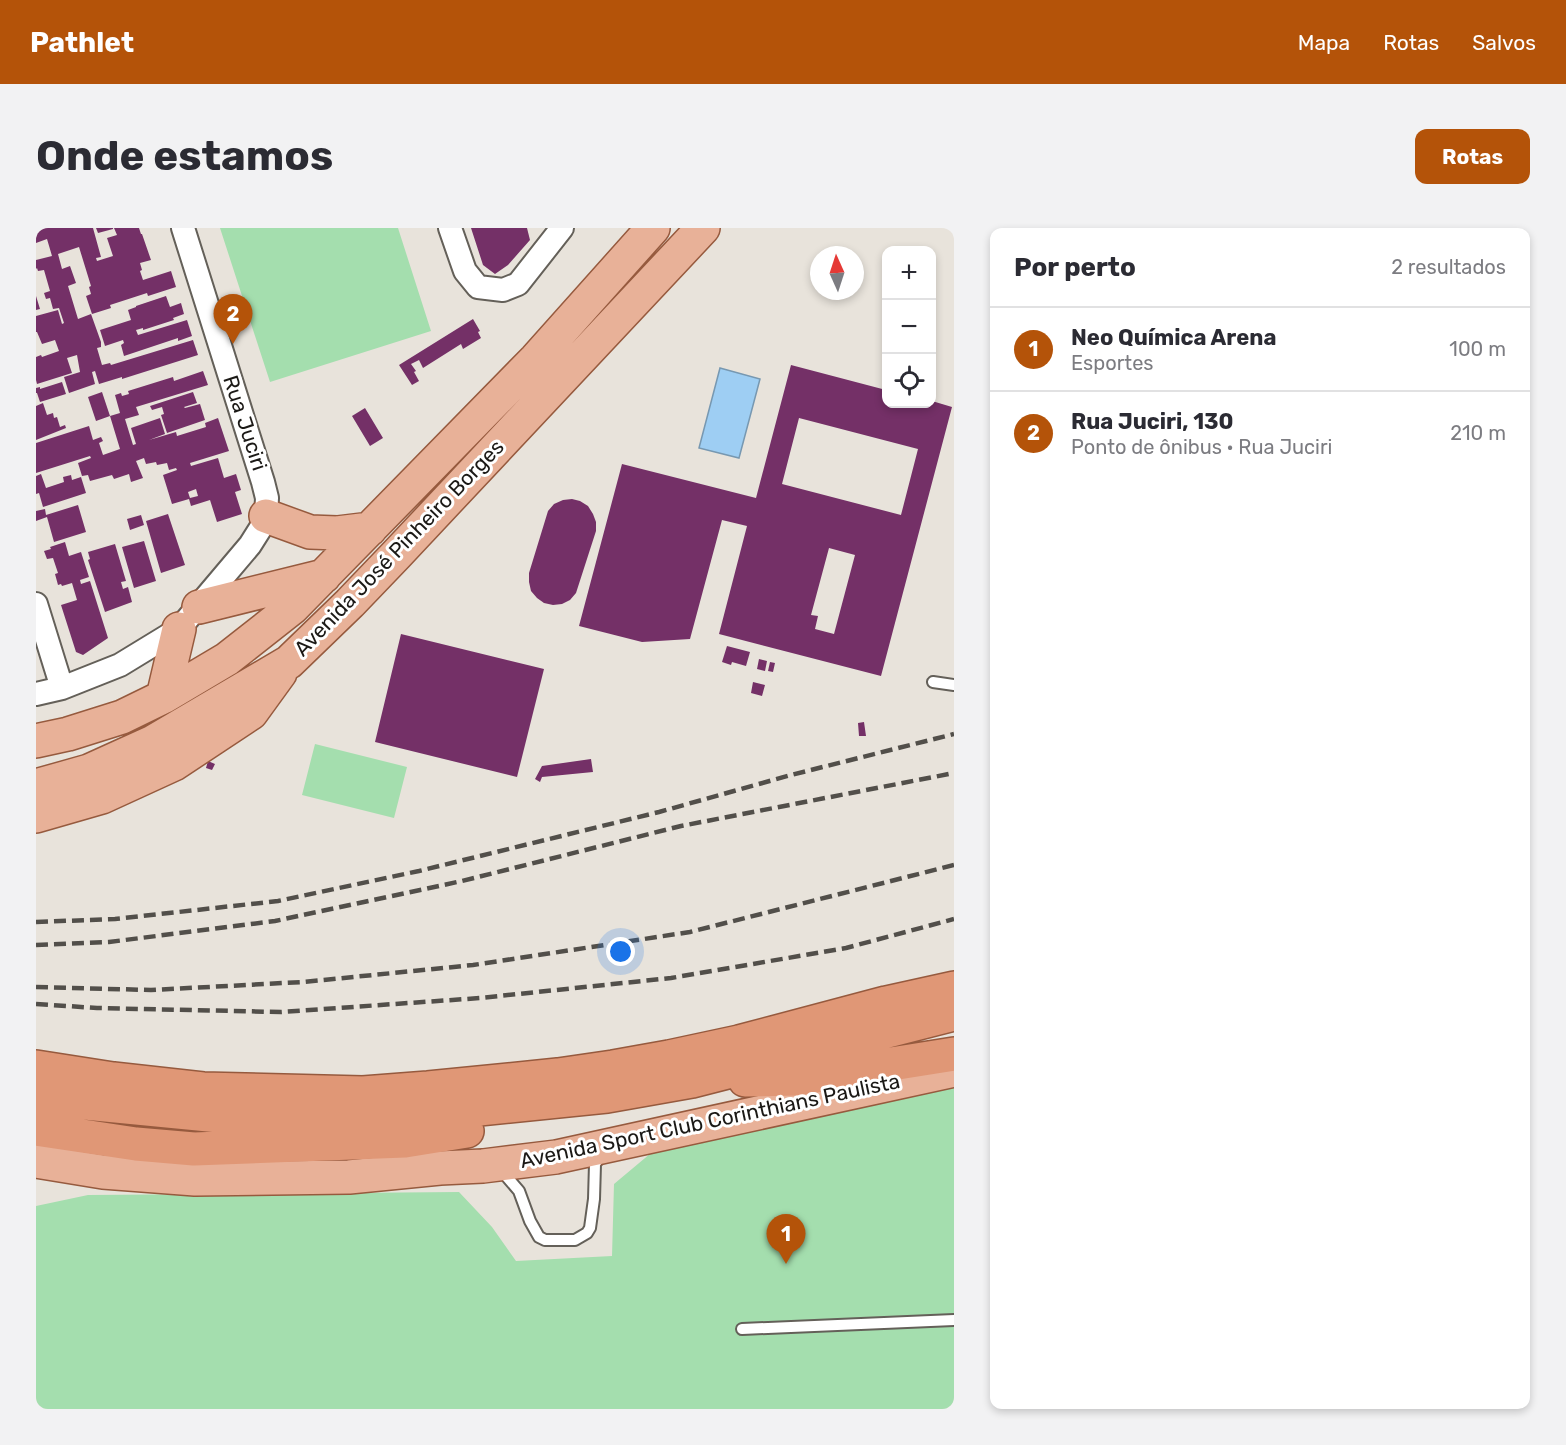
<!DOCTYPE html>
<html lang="pt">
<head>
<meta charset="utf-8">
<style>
	body { margin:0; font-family:Rubik,sans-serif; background:#f2f2f3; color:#2b2b33 }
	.controls { position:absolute; right:18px; top:18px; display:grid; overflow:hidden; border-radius:12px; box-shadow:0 3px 9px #0003 }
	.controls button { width:54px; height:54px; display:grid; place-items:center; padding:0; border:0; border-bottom:2px solid #e1e1e2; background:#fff; color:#2b2b33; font:30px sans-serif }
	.compass { position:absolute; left:774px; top:18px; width:54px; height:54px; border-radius:50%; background:#fff; box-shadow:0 3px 9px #0003; rotate:357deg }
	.you { position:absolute; left:585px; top:724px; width:21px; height:21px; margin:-15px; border:4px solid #fff; border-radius:50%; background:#1a73e8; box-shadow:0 0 0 9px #1a73e833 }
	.badge { display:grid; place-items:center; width:39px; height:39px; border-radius:50%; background:#b45309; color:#fff; font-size:20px; font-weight:700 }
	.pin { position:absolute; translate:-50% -50px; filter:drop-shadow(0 2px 3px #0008) }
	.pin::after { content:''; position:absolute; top:32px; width:21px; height:18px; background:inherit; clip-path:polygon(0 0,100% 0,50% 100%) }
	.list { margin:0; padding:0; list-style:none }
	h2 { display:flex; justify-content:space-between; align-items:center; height:78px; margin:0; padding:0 24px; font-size:26px }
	h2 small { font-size:20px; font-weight:400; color:#7c7c81 }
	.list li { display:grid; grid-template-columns:39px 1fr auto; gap:18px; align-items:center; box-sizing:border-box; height:84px; padding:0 24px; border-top:2px solid #e1e1e2 }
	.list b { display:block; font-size:22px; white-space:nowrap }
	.list p { margin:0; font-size:20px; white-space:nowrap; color:#7c7c81 }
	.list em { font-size:20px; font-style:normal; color:#7c7c81 }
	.icon { flex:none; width:33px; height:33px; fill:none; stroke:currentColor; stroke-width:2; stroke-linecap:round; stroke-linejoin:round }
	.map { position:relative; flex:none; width:918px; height:1181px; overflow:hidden; border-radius:12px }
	header { display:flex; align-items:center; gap:36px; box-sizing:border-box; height:84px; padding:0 30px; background:#b45309; color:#fff }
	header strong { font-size:28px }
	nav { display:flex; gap:33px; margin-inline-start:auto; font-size:21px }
	.intro { display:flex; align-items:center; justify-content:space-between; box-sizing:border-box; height:144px; padding:0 36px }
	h1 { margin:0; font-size:42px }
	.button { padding:15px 27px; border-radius:12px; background:#b45309; color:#fff; font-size:21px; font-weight:700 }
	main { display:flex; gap:36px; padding:0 36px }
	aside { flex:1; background:#fff; border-radius:12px; box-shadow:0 3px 9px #0003 }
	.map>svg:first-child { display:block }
	.green { fill:#a4deae }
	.water { fill:#9ecef3; stroke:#7798b1; stroke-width:1.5 }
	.building { fill:#743067; fill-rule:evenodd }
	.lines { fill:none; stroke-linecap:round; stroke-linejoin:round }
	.service-casing { stroke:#646059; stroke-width:14 }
	.minor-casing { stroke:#646059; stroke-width:26 }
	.primary-casing { stroke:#965a3e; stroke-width:36 }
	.trunk-casing { stroke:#965a3e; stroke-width:36 }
	.service { stroke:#fff; stroke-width:10 }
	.minor { stroke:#fff; stroke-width:22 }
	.primary { stroke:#e8b198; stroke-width:33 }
	.trunk { stroke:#e09776; stroke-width:33 }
	.rail { stroke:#524f4a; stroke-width:4.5; stroke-dasharray:12 6; stroke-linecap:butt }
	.labels { text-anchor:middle; stroke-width:6; stroke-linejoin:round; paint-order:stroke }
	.street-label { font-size:21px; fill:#1b1916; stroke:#fff }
</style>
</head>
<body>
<header>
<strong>Pathlet</strong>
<nav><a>Mapa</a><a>Rotas</a><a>Salvos</a></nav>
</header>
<div class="intro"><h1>Onde estamos</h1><a class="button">Rotas</a></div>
<main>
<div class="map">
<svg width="918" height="1181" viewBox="0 0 918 1181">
	<rect width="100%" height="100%" fill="#e8e3db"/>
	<path class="green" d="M184 0H362L395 103 234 154Z
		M279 516 371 539 358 590 266 567Z
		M918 854V1181H0V978L52 967 423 964 456 999 480 1033 576 1028 578 956 621 920Z"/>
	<path class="water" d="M684 140 724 151 703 230 663 220Z"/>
	<path class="building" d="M0 0H57L65 29 60 30 61 33 77 28 71 10 81 7 78 0H103L105 6H106L115 32 104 35 106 42 104 43 107 52 135 43 140 59 112 68 111 65 74 77 75 80 56 86 50 68 55 66 53 59 55 58 43 19 22 26 26 41 34 38 40 55 32 58 42 91 55 86 65 114V119L61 120 66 137 74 135 75 137 157 112 162 127 86 151V149L63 156 59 143 56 144 59 156 33 165 28 149 44 144 41 127 31 130 36 145 1 156 0 152V129L5 127 6 129 23 123 19 112 6 116 1 104H0V88L22 82 26 96 28 95 23 80 17 81 14 70 10 71 8 65 14 63 8 42 2 43 1 40 0 41V32L16 28 11 11 0 15Z
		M60 0H77V1L62 5Z
		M435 0H491L494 12 472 37 459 46 447 37Z
		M0 68 4 81 0 82Z
		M130 68 134 79 145 75 148 86 137 90 138 92 107 102V100L100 102 102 107 151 92 156 108 142 113V110L88 128 85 117 88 115 87 112 69 118 64 102 95 92 92 82 100 79V78Z
		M437 91 444 103 442 104 445 110 427 121 425 116 387 140 383 132 375 136 380 143 378 144 383 153 376 157 363 137Z
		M755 137 850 162V176H896V173L916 179 845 448 683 406 711 298 686 292 654 411 606 414 543 398 586 236 720 270ZM763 190 882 221 865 287 746 256ZM793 320 819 327 798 406 779 401 782 388 775 387Z
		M167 143 172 157 100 179 103 187 89 191 97 217 100 216 95 200 124 190 129 206 113 212 140 204 141 208 170 199 169 195 182 190 193 223 154 235 155 238 182 230 188 250 200 246 205 262 199 264 206 286 181 294 174 272 155 278 153 271 136 276 127 247 141 242 140 240 133 242 131 235 121 237 120 234 110 236 108 230 100 233 107 250 95 254 93 246 78 251 76 247 54 253 52 247 46 248 42 235 55 230 54 228 0 245V215L53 198 57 212 65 209 67 213 63 215 67 227 84 221 74 188 60 193 52 169 66 164 74 188 84 185 79 167 85 165 86 168 93 166 92 163 137 149 138 153ZM160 261 162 268 154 270 152 264Z
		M26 154 30 166 4 174 1 165H0V160L4 159V161Z
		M157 164 161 175 148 179 149 180 164 176 169 192 131 205 125 187 128 186 126 179 116 182 114 178Z
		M7 175 11 187 17 185 18 190 21 189 24 199 29 197 30 200 0 212V178Z
		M329 180 347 210 334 218 316 188Z
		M5 246 10 260 28 254 27 249 35 247 36 252 45 249 50 265 7 279 3 265 0 266V248Z
		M536 271 544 273 552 278 557 286 560 294V303L540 365 534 372 526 376 517 377 508 375 501 370 495 363 493 354V345L512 283 518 276 527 272Z
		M42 277 50 304 18 314 11 289 0 293V283L9 281 10 287Z
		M132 286 149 337 125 345 110 293Z
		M105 287 108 297 94 302 91 291Z
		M108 313 120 353 98 360 86 319Z
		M29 314 33 328 45 324 53 349 44 352 45 356 54 353 72 410 47 427 40 424 25 377 41 372 36 355 26 358 25 356 22 357 19 346 22 345 17 330 11 331 8 323 15 321 14 319Z
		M79 316 90 353 85 354 87 361 92 359 96 374 69 384 52 332 54 331 52 324Z
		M365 406 508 441 481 549 339 514Z
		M691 418 714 424 710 438 696 434 695 437 686 434Z
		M723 431 731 433 729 443 721 441Z
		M734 434 739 435 737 444 732 443Z
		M717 454 729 457 726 468 715 465Z
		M828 494 830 508H823L822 495Z
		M555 531 557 544 506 549 504 554 499 551 506 538Z
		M172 533 179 536 176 542 170 540Z"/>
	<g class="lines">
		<g class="service-casing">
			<path id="service" d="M897 454 918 457
				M465 942 483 963 494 993 503 1009 509 1012H539L551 1005 554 1000 558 971 559 936 566 926
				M706 1101 918 1092"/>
		</g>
		<g class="minor-casing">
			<path id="minor" d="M414 0 429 43 442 59 467 62 482 56 526 0
				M0 376 26 460
				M0 466 26 460 84 437 143 401 214 317 226 298 230 288 231 270 227 254 147 0"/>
		</g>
		<g class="primary-casing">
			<path id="primary" d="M230 288 274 304 301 305 334 301
				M163 379 288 348
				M127 469 143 401
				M0 513 32 506 86 489 127 469 191 431 257 379 500 131 617 0
				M0 558 53 543 117 514 253 434 314 375 361 326 667 0
				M0 588 66 569 138 536 215 485 244 445
				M0 933 67 944 159 951 313 949 404 940 447 938 520 929 918 842"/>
		</g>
		<g class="trunk-casing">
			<path id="trunk" d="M0 839 77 851 167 861 327 865 392 860 522 847 577 839 633 829 703 814 850 775 918 760
				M709 852 761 851 918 826
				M0 868 39 874 183 888 328 891 394 886 571 868 656 853 918 786
				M0 901 100 916 158 921 369 913 431 903"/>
		</g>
		<use href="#service" class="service"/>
		<use href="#minor" class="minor"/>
		<use href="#primary" class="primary"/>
		<use href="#trunk" class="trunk"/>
		<path class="rail" d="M0 694 79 691 242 673 383 643 623 584 755 547 918 506
			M0 717 73 714 239 693 426 653 645 598 918 545
			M0 759 115 762 267 754 437 737 654 704 918 637
			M0 776 61 780 245 784 444 770 635 750 810 720 918 691"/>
	</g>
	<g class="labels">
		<g class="street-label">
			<text transform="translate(209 195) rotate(72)" y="7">Rua Juciri</text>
			<text transform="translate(363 320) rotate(-46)" y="7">Avenida José Pinheiro Borges</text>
			<text transform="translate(674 893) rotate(-12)" y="7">Avenida Sport Club Corinthians Paulista</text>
		</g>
	</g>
</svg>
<div class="controls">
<button>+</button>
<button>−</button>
<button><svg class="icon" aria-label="locate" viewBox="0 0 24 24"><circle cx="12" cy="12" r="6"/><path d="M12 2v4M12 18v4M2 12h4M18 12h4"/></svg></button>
</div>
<svg class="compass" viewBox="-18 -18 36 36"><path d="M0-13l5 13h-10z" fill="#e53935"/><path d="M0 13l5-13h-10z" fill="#7c7c81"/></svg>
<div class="you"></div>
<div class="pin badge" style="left:750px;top:1036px">1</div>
<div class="pin badge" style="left:197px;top:116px">2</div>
</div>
<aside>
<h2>Por perto<small>2 resultados</small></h2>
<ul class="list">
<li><span class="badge">1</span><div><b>Neo Química Arena</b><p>Esportes</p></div><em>100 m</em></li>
<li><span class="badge">2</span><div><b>Rua Juciri, 130</b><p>Ponto de ônibus · Rua Juciri</p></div><em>210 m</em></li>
</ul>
</aside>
</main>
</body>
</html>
